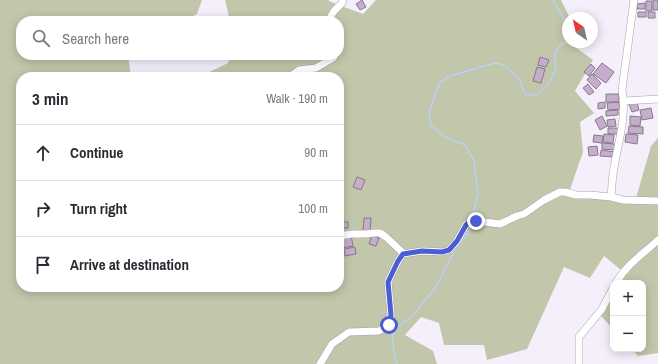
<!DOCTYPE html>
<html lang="en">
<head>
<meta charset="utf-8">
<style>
	body { margin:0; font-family:"Archivo Narrow",sans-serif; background:#f7f7f7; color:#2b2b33 }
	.controls { position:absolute; right:12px; bottom:12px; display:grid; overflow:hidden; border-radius:8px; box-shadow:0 2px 10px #0003 }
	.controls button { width:36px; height:36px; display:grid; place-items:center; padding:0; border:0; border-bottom:1px solid #e1e1e2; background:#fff; color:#2b2b33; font:20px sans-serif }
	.compass { position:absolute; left:562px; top:12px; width:36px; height:36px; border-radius:50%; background:#fff; box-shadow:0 2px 10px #0003; rotate:326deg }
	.stop { position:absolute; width:12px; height:12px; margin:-9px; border:3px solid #4b5dd2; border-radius:50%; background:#fff }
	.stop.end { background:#4b5dd2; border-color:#fff; box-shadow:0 1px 4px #0008 }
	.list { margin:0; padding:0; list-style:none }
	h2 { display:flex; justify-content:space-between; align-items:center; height:52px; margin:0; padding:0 16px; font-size:17px }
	h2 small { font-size:13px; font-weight:400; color:#7c7c81 }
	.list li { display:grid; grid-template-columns:26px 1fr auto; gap:12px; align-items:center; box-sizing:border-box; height:56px; padding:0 16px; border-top:1px solid #e1e1e2 }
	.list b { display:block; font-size:15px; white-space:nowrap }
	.list em { font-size:13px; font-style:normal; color:#7c7c81 }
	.icon { flex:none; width:22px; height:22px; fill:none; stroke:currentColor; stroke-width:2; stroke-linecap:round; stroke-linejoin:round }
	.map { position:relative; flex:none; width:658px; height:364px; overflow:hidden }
	.search { position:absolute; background:#fff; box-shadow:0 2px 10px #0003; left:16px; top:16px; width:328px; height:44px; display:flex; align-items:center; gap:10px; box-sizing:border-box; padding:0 14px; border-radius:16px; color:#7c7c81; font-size:15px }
	.panel { position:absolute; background:#fff; box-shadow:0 2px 10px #0003; left:16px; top:72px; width:328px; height:220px; border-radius:16px }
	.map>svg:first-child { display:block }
	.green { fill:#c2c6aa }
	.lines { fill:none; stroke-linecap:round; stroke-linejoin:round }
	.stream { stroke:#b9d2f4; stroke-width:1.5 }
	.building { fill:#c6accd; stroke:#847c86 }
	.street-casing { stroke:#a7a1ad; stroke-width:8 }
	.street { stroke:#fff; stroke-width:7 }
	.route { stroke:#4b5dd2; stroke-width:5 }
</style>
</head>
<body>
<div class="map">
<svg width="658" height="364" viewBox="0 0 658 364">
	<rect width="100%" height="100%" fill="#f5effc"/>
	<path class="green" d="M0 0H202L197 14 181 21H21V55H128L131 77H21V287H339V77H199L228 63 230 55H339V21H230L225 0H328L331 2 363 14 376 0H561L570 18H568V42H575V47L593 60 575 91 594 113 580 122 583 152 569 192 636 198 651 146 658 138V353L638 356 632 349H643V283H616L621 270 604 256 590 278 564 267 527 349 487 360 484 345H444L439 323 421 317 405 335 433 351 437 364H0Z
		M613 289V329L601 316Z"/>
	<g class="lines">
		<path class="stream" d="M553 0 568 27
			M472 219 478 193 474 161 465 145 443 136 431 125 429 112 440 82 450 76 495 63 504 65 519 79 525 94 536 95 549 84 556 68 555 54 561 44 568 42
			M397 364 395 359 392 336 398 327 414 314 436 287 453 253 468 233 470 225"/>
	</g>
	<path class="building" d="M362 0 366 7 360 10 356 4Z
		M653 0H658V10H653Z
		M646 1H652V11H646Z
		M645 3V9H637V4Z
		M638 12H646V17H638Z
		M648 12H655V18H648Z
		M540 57 549 60 546 67 538 65Z
		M602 63 614 72 606 83 593 74Z
		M591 64 595 68 589 76 584 72Z
		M537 67 545 69 541 83 533 81Z
		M592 74 601 83 596 89 587 80Z
		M588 84 594 92 589 95 583 88Z
		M606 94H619V102H606Z
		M605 102V108L598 109V103Z
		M619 102 620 109 608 110 607 103Z
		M637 102 639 110 632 112 629 104Z
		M651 108 653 118 642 120 640 110Z
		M618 110V115L606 116V111Z
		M602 116 607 126 600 130 595 120Z
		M630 116 641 117 640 126 630 125Z
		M615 119 616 126 608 127 607 120Z
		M629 126 643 127V134L628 133Z
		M608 128H618V134H608Z
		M604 134 614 135 613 143 603 142Z
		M626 134 638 135 637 144 625 142Z
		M594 135 603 136 602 143 593 142Z
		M602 143 615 144V150L602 149Z
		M597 146 598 155 589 156 588 147Z
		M601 150 615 152 614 157 600 156Z
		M357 177 365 180 361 190 353 187Z
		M364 218H371L370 232 363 231Z
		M339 222H348V228H339Z
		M351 235 353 246 341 248 340 236Z
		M372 235 379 238 376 246 369 244Z
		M355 247 356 254 345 256 344 249Z"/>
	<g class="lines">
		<g class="street-casing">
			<path id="street" d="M328 21 334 11 342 3 343 0
				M289 77 299 70 316 68 333 58 335 55
				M624 101 658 99
				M611 197C612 187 612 178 614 168 618 142 627 117 622 90L634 0
				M339 236 352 234H365L374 233H380L386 237 401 251 403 254 422 251 442 252 449 250 457 241 466 225 468 223 476 221 500 224 517 216 524 214 544 200 560 192H565L576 195H590L611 197 623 200 658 201
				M616 283C626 265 643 254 658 240
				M320 364 332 344 349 332 379 331 389 325 391 315 388 282 398 261 403 254
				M579 364V337L602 309 613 288"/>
		</g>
		<use href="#street" class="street"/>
	</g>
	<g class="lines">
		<path class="route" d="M389 325 391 315 388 282 398 261 403 254 422 251 442 252 449 250 457 241 466 225 468 223 476 221"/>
	</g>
</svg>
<div class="controls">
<button>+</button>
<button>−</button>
</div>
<svg class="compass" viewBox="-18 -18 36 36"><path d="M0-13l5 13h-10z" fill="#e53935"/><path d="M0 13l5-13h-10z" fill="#7c7c81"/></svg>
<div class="stop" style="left:389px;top:325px"></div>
<div class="stop end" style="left:476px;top:221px"></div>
<div class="search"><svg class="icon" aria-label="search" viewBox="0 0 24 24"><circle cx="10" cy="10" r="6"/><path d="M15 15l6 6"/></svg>Search here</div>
<section class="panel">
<h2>3 min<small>Walk · 190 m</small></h2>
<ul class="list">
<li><svg class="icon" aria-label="ahead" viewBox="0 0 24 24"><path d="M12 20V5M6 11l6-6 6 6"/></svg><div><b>Continue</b></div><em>90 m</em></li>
<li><svg class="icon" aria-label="right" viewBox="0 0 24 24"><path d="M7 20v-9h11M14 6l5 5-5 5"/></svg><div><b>Turn right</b></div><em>100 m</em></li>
<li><svg class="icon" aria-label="arrive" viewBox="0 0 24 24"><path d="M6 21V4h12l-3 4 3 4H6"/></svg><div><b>Arrive at destination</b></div></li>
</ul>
</section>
</div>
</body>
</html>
